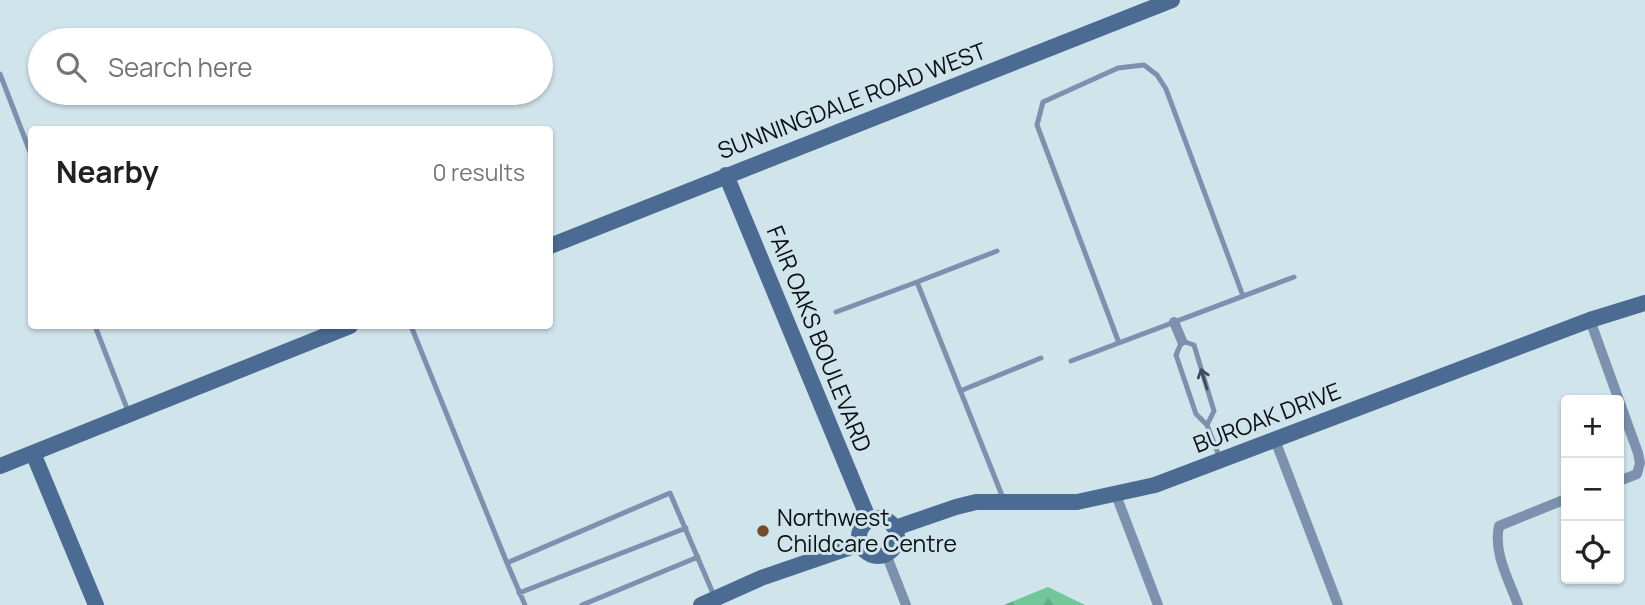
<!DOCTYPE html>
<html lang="en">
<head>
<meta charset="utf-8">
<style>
	body { margin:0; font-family:Manrope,sans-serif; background:#f2f2f2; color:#202124 }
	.controls { position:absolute; right:21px; bottom:21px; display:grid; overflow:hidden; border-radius:7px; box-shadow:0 2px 5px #0004 }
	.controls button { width:63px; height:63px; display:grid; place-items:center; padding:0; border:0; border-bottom:2px solid #e0e0e0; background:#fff; color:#202124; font:35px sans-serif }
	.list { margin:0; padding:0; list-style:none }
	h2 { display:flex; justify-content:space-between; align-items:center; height:91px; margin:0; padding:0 28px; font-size:30px }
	h2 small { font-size:23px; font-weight:400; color:#757577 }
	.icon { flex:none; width:38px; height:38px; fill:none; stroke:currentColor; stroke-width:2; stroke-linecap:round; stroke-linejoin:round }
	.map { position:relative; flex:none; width:1645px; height:605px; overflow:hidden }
	.search { position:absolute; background:#fff; box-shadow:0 2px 5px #0004; left:28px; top:28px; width:525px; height:77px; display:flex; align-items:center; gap:18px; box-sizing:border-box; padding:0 24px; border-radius:38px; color:#757577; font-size:26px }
	.panel { position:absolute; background:#fff; box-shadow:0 2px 5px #0004; left:28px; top:126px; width:525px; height:203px; border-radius:7px }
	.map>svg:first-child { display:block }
	.forest { fill:url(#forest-firs) }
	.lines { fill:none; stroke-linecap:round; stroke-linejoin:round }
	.lane { stroke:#7b91ad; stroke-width:5 }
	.street { stroke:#7b91ad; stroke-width:10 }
	.secondary { stroke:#4b6b93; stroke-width:16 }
	.oneway { stroke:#3d4a58 }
	.poi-dot { fill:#724d28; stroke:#d0e4ec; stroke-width:2.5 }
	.labels { text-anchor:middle; stroke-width:6; stroke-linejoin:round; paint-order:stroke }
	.street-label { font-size:23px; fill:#0a1013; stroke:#d0e4ec }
	.poi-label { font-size:23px; fill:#0a1013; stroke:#d0e4ec; text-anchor:start }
</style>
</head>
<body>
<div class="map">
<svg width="1645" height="605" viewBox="0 0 1645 605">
	<defs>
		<pattern id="forest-firs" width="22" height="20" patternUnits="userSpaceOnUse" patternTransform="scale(1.75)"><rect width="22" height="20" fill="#70c89a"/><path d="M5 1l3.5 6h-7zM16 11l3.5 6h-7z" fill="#60ab84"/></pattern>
	</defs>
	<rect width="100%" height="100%" fill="#d0e4ec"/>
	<path class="forest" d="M1048 587 1085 605H1004Z"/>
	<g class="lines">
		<path class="lane" d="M0 74 32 157
			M917 282 997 251
			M836 312 917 282 1003 498
			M95 326 128 411
			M411 326 507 563
			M1119 343 1037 125 1043 102 1118 68 1144 65 1157 75 1166 89 1243 296
			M1071 361 1294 277
			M960 391 1041 358
			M1207 425 1214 411 1194 345 1182 341 1176 355 1196 414 1207 425 1219 456
			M519 593 686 528
			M525 605 507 563 670 493 715 598
			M582 605 698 557"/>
		<path class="street" d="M1590 320 1638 453 1640 463 1637 474 1619 481
			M1174 322 1182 341
			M1275 440 1338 605
			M1116 495 1158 605
			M886 554 906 605
			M1518 605C1509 580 1493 553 1499 526L1566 499"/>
		<path class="secondary" d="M726 175 869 520
			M550 246 1172 0
			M33 453 96 605
			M0 466 350 326
			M859 537a19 19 0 1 1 38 0a19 19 0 1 1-38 0Z
			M895 528 956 507 976 502H1077L1155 485 1590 320 1645 303
			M701 605 761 578 860 544"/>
	</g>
	<defs><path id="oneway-shaft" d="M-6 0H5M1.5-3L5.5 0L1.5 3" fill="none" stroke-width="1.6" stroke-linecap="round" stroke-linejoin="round" transform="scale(1.75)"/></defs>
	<use class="oneway" href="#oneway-shaft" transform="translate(1204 379) rotate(-107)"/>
	<circle class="poi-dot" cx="763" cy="531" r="7"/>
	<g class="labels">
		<g class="street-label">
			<text transform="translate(852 101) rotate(-21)" y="8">SUNNINGDALE ROAD WEST</text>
			<text transform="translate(819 339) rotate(68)" y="8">FAIR OAKS BOULEVARD</text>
			<text transform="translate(1267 418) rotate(-21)" y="8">BUROAK DRIVE</text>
		</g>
		<g class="poi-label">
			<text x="777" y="526">Northwest<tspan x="777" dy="26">Childcare Centre</tspan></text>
		</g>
	</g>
</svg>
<div class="controls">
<button>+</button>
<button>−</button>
<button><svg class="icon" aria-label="locate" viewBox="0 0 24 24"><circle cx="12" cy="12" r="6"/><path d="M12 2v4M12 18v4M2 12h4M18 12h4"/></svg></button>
</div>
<div class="search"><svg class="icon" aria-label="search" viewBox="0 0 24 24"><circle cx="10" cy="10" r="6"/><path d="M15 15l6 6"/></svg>Search here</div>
<section class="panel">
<h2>Nearby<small>0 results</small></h2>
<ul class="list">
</ul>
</section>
</div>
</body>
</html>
